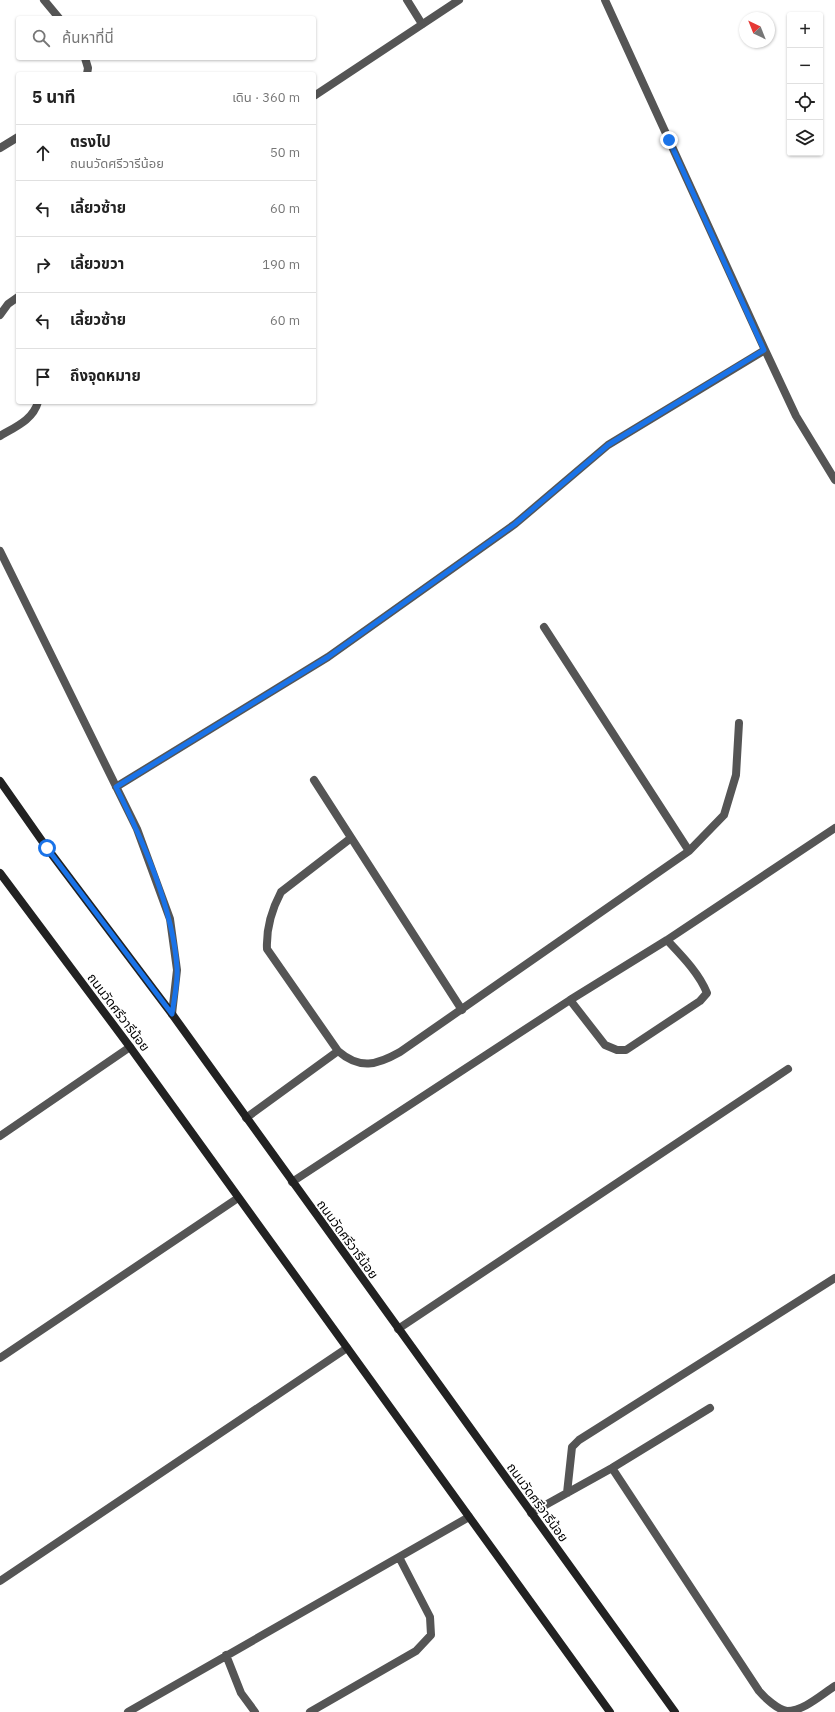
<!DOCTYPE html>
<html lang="th">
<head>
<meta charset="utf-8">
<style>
	body { margin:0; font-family:"IBM Plex Sans","Noto Sans Thai",sans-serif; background:#f6f6f6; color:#222 }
	.controls { position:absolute; right:12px; top:12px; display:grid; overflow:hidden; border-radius:4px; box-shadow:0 1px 3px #0004 }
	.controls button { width:36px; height:36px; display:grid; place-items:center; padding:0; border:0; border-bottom:1px solid #e0e0e0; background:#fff; color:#222; font:20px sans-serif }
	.compass { position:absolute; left:739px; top:12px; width:36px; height:36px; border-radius:50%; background:#fff; box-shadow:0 1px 3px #0004; rotate:317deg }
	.stop { position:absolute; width:12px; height:12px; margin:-9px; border:3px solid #1a73e8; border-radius:50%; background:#fff }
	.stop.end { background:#1a73e8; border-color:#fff; box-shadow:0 1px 4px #0008 }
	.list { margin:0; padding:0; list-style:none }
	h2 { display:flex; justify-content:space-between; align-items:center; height:52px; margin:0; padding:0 16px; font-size:17px }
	h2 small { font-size:13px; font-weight:400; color:#767676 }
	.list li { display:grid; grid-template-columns:26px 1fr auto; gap:12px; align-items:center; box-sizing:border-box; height:56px; padding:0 16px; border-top:1px solid #e0e0e0 }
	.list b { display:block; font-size:15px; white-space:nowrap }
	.list p { margin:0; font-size:13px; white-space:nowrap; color:#767676 }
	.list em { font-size:13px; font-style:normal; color:#767676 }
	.icon { flex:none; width:22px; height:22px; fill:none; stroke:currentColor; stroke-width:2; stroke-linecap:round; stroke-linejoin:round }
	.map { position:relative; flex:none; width:835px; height:1712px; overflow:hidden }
	.search { position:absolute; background:#fff; box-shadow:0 1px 3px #0004; left:16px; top:16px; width:300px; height:44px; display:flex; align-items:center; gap:10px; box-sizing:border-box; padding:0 14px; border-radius:4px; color:#767676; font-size:15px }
	.panel { position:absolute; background:#fff; box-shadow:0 1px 3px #0004; left:16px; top:72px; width:300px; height:332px; border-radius:4px }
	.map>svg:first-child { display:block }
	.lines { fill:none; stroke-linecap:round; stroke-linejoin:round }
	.service { stroke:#555; stroke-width:8 }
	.minor { stroke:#555; stroke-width:8 }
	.secondary { stroke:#222; stroke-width:8 }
	.route { stroke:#1a73e8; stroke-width:5 }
	.labels { text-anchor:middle; stroke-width:3.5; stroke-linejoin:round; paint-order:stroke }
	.street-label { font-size:13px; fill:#000; stroke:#fff }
</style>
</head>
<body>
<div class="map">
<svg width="835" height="1712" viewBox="0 0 835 1712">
	<rect width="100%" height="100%" fill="#fff"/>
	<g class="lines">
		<path class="service" d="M44 0 59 18
			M407 0 422 24
			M85 58 88 68 87 74
			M0 148 18 137
			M0 436C15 427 33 420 38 402
			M544 627 689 851
			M314 780 462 1010
			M351 838 281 892C271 911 266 928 267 949L338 1051C360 1070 377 1065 400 1052L689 851 724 815 736 775 739 723
			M667 940 835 828
			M246 1118 338 1051
			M292 1182 570 1000 667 940C682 956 699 973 707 993L700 1001 626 1050H617L605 1045 570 1000
			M398 1329 788 1069
			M612 1468 759 1691C765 1698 778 1710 787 1711 804 1711 822 1694 835 1686
			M567 1493 572 1447 579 1440 835 1278
			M531 1513 612 1468 710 1408
			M226 1655 241 1693 255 1712
			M128 1712 469 1517
			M310 1712 416 1651 431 1635 430 1617 399 1557"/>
		<path class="minor" d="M605 0 765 350 796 416 835 480
			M314 96 459 0
			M0 315 8 304 18 297
			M0 551 137 829 170 919 177 970 172 1014
			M116 787 328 657 515 524 608 445 765 350
			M0 1136 130 1047
			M0 1358 238 1198
			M0 1581 347 1348"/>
		<path class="secondary" d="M0 781 47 848 172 1014 675 1712
			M0 873 130 1047 610 1712"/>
	</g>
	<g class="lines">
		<path class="route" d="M47 848 172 1014C174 999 178 983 177 968 173 908 143 841 116 787L328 657 515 524 608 445 764 350 669 140"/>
	</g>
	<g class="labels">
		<g class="street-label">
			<text transform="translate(119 1012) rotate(53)" y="5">ถนนวัดศรีวารีน้อย</text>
			<text transform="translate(348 1239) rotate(54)" y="5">ถนนวัดศรีวารีน้อย</text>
			<text transform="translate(538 1502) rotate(54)" y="5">ถนนวัดศรีวารีน้อย</text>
		</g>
	</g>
</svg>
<div class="controls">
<button>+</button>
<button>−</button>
<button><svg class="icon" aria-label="locate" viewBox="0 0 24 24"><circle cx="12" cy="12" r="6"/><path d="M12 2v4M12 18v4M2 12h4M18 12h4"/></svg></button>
<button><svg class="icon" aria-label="layers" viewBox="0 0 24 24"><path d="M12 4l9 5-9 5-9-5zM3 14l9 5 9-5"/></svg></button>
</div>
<svg class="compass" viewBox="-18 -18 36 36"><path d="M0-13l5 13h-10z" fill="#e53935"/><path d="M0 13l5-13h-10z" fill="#767676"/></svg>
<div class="stop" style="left:47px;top:848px"></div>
<div class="stop end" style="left:669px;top:140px"></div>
<div class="search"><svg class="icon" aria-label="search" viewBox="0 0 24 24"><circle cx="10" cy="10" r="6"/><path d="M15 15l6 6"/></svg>ค้นหาที่นี่</div>
<section class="panel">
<h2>5 นาที<small>เดิน · 360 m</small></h2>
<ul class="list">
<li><svg class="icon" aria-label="ahead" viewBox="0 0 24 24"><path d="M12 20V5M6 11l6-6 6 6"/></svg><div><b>ตรงไป</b><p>ถนนวัดศรีวารีน้อย</p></div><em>50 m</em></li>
<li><svg class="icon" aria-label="left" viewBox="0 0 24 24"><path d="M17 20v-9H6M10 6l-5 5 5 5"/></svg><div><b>เลี้ยวซ้าย</b></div><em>60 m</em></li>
<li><svg class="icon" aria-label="right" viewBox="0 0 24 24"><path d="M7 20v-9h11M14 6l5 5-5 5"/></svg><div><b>เลี้ยวขวา</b></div><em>190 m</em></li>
<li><svg class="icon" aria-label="left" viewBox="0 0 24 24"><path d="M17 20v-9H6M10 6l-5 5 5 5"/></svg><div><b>เลี้ยวซ้าย</b></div><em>60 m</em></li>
<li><svg class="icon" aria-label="arrive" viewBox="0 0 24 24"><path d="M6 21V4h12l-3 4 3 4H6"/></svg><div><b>ถึงจุดหมาย</b></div></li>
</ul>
</section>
</div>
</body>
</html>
